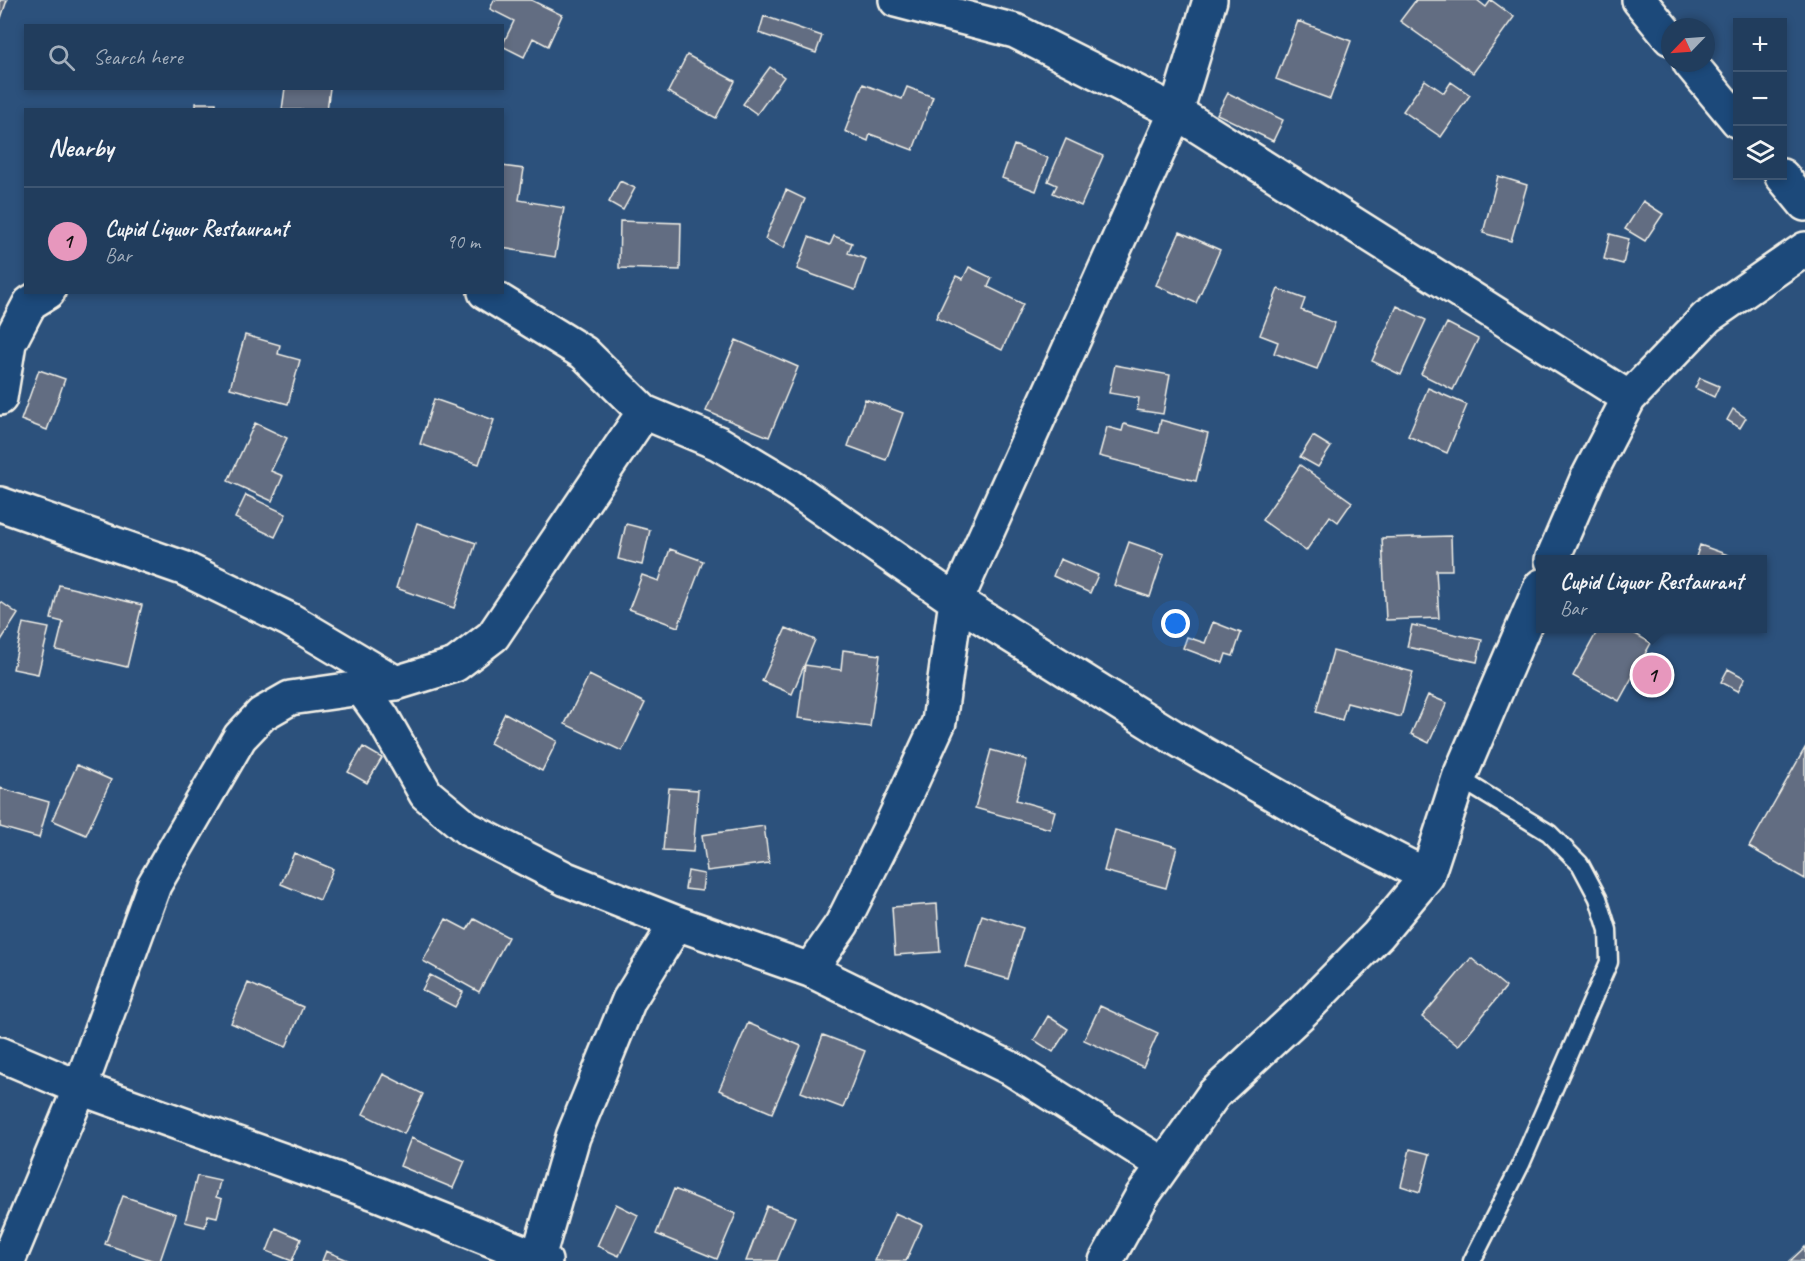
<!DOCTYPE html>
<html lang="en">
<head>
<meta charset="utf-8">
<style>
	body { margin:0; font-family:Caveat,sans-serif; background:#2d4866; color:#f1f3f6 }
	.controls { position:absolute; right:18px; top:18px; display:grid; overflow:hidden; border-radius:0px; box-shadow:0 3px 9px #0003 }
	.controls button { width:54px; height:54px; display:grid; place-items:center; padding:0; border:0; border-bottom:2px solid #3e5672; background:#213d5d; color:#f1f3f6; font:30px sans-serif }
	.compass { position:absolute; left:1661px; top:18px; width:54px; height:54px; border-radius:50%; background:#213d5d; box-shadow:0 3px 9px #0003; rotate:245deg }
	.you { position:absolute; left:1176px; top:624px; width:21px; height:21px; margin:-15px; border:4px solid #fff; border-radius:50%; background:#1a73e8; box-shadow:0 0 0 9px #1a73e833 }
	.badge { display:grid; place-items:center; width:39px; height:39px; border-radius:50%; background:#e797bd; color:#111; font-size:20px; font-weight:700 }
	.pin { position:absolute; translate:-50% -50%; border:3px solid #fff; box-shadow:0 2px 6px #0006 }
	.popup { position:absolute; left:1536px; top:555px; width:231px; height:78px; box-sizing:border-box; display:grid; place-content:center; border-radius:0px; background:#213d5d; filter:drop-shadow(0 2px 4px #0005); font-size:20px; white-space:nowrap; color:#a2aebc }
	.popup b { font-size:22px; color:#f1f3f6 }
	.popup::after { content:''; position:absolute; left:50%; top:100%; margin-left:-12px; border:12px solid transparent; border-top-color:#213d5d }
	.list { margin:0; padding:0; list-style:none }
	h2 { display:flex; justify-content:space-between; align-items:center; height:78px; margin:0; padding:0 24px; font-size:26px }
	h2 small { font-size:20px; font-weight:400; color:#a2aebc }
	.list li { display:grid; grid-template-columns:39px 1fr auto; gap:18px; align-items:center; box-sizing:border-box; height:108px; padding:0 24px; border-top:2px solid #3e5672 }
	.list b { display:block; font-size:22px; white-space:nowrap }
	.list p { margin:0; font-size:20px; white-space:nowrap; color:#a2aebc }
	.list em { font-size:20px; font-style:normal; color:#a2aebc }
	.icon { flex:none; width:33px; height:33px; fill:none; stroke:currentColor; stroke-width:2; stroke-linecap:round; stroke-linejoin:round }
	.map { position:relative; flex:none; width:1805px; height:1261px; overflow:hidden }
	.search { position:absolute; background:#213d5d; box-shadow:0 3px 9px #0003; left:24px; top:24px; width:480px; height:66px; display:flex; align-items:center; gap:15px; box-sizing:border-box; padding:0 21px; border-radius:0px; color:#a2aebc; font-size:22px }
	.panel { position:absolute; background:#213d5d; box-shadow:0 3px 9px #0003; left:24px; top:108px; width:480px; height:186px; border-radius:0px }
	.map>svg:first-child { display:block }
	.building { fill:#626d82; stroke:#f4f1e8; stroke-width:1.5 }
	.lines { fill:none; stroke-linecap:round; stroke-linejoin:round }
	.service-casing { stroke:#f4f1e8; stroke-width:21 }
	.minor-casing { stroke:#f4f1e8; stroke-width:38 }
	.tertiary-casing { stroke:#f4f1e8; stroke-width:38 }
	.service { stroke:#1f4a7a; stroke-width:16 }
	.minor { stroke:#1f4a7a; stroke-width:33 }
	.tertiary { stroke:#1f4a7a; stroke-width:33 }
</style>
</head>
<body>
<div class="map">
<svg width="1805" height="1261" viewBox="0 0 1805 1261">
	<rect width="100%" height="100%" fill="#2c517c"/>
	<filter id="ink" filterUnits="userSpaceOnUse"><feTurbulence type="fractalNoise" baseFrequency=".0167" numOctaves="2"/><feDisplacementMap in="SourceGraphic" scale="12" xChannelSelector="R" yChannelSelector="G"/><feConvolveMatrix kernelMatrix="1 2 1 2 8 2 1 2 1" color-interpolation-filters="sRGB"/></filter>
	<g filter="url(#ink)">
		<path class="building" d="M0 0H7L1 18H0Z
			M494 0H531L562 15 548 46 533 38 524 57 502 46 514 21 490 9Z
			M1416 0H1477L1486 7 1491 0 1514 17 1473 73 1400 21Z
			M764 16 822 36 816 53 759 33Z
			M1298 21 1351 41 1330 99 1276 79Z
			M687 55 735 81 716 118 668 92Z
			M770 67 784 77 757 114 743 104Z
			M1425 80 1444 93 1451 82 1470 95 1441 137 1403 111Z
			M863 84 902 99 907 87 933 97 913 150 870 134 868 141 845 131Z
			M285 88H330L327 110H282Z
			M1228 93 1283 120 1273 141 1217 114Z
			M196 103H216V110H196Z
			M1066 139 1103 156 1081 206 1053 193 1057 185 1048 181Z
			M1014 145 1048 158 1036 191 1002 178Z
			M502 166 524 169 519 200 564 208 555 257 502 248Z
			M1498 176 1527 185 1511 241 1483 233Z
			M620 181 635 188 623 210 609 202Z
			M786 190 805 199 784 248 765 239Z
			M1643 201 1663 214 1645 241 1625 229Z
			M620 221 681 223 680 270 619 268Z
			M1180 232 1220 250 1196 303 1156 285Z
			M1610 234 1629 239 1623 264 1604 259Z
			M834 236 852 243 848 253 866 259 855 290 797 269 809 237 830 245Z
			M969 267 992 278 988 287 1023 304 1002 350 936 318 956 276 963 279Z
			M1278 289 1305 299 1301 310 1335 323 1317 369 1274 353 1278 342 1260 335Z
			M1397 306 1426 320 1401 375 1372 361Z
			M1447 323 1478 339 1453 390 1421 374Z
			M245 335 280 345 278 354 300 360 288 404 230 388Z
			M736 340 798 367 769 437 706 411Z
			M1115 365 1170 375 1163 414 1137 410 1139 398 1109 393Z
			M39 370 65 379 47 430 21 420Z
			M1700 378 1719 386 1714 397 1695 388Z
			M1428 388 1467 405 1447 453 1408 436Z
			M434 399 494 420 479 464 420 444Z
			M865 399 903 413 886 460 848 446Z
			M1733 409 1746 418 1740 428 1727 420Z
			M1161 420 1208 433 1196 481 1099 456 1107 427 1122 431 1124 424 1158 433Z
			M255 423 287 438 271 471 283 476 272 501 228 481Z
			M1313 436 1331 447 1318 467 1300 457Z
			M1300 465 1352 502 1338 522 1330 516 1306 551 1262 520Z
			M246 495 286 514 275 537 235 518Z
			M417 523 476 543 454 608 396 588Z
			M626 524 650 530 642 565 618 559Z
			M1451 536 1452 570H1436L1439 618 1386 620 1382 538Z
			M1129 542 1164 554 1150 597 1114 585Z
			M1700 545 1742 560H1695Z
			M670 549 703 561 678 627 629 609 642 575 659 581Z
			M1060 559 1098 575 1090 593 1053 576Z
			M59 585 142 605 127 667 56 650 63 622 51 619Z
			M1 602 18 614 0 642V604Z
			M1213 622 1241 633 1233 656 1226 654 1223 663 1183 648 1187 637 1205 643Z
			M23 623 49 628 38 674 13 669Z
			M1412 625 1482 640 1477 662 1407 647Z
			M786 628 815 640 792 694 762 681Z
			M1599 628H1625L1651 643 1619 701 1573 676Z
			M843 650 880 655 870 727 798 718 805 665 841 670Z
			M1333 651 1413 672 1401 717 1347 703 1342 720 1316 712Z
			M1728 669 1745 678 1738 691 1721 682Z
			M589 675 645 703 622 751 565 724Z
			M1428 695 1447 703 1429 743 1411 734Z
			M505 713 557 741 542 771 490 743Z
			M363 747 382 758 367 783 348 772Z
			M1805 748V879L1749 847Z
			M991 750 1027 760 1016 800 1055 811 1050 829 975 808Z
			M77 765 111 780 86 835 52 820Z
			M0 788 49 802 39 838 0 827Z
			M669 788 698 790 693 852 663 850Z
			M764 826 769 863 707 871 702 835Z
			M1115 830 1177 847 1166 888 1104 871Z
			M294 853 333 869 320 900 281 884Z
			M688 871 704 874 702 891 685 889Z
			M937 904 940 952 895 955 892 907Z
			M982 915 1023 928 1008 979 966 967Z
			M446 919 467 930 474 919 508 937 479 992 423 961Z
			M1471 958 1506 987 1458 1046 1422 1017Z
			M430 975 463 992 455 1007 422 990Z
			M248 983 303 1007 286 1047 231 1023Z
			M1100 1006 1158 1033 1143 1067 1084 1040Z
			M1048 1016 1068 1029 1053 1052 1034 1040Z
			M748 1023 801 1046 772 1113 719 1090Z
			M823 1035 865 1051 843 1108 801 1092Z
			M383 1074 423 1094 404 1134 363 1114Z
			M411 1138 465 1161 453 1188 400 1166Z
			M1410 1149 1430 1154 1420 1192 1401 1186Z
			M197 1176 220 1181 216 1197 222 1199 217 1217 208 1215 205 1227 185 1222Z
			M674 1189 736 1214 717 1259 656 1234Z
			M123 1196 176 1214 160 1261H154L105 1244Z
			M616 1204 638 1215 619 1256 597 1246Z
			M767 1206 795 1217 777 1261H746Z
			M895 1213 922 1225 906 1261H874Z
			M276 1228 301 1239 292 1261 267 1251Z
			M1805 1247V1261H1790Z
			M326 1251 350 1261H322Z"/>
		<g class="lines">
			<g class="service-casing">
				<path id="service" d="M1459 778 1549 833 1580 864 1598 898 1608 930 1609 962 1521 1164 1472 1261"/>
			</g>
			<g class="minor-casing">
				<path id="minor" d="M896 0 1015 31 1176 112 1629 398
					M485 292 584 353 644 412 718 443 790 486 956 601 1172 736 1326 824 1427 876
					M0 398 9 343 30 303 48 292
					M0 504 183 568 290 620 396 683
					M1552 560 1587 479 1629 398 1707 317 1805 249
					M362 689 382 717 426 794 468 829 566 879 677 923 810 970 1012 1069 1164 1165
					M810 970 842 924 893 822 939 722 956 601 1176 112 1210 0
					M0 1054 80 1088 378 1194 545 1261
					M0 1261 10 1256 80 1088 154 885 240 737 262 714 290 698 396 683 455 665 493 636 644 412
					M537 1261 573 1137 629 1000 677 923
					M1106 1261 1142 1196 1214 1094 1301 1013 1378 935 1427 876 1459 778 1541 586"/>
			</g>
			<g class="tertiary-casing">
				<path id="tertiary" d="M1639 0 1670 38
					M1690 63 1738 121
					M1782 176 1805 204"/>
			</g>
			<use href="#service" class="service"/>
			<use href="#minor" class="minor"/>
			<use href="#tertiary" class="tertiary"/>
		</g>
	</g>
</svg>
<div class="controls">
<button>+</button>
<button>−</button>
<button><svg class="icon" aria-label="layers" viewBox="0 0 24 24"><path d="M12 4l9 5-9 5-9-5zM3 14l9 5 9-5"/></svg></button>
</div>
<svg class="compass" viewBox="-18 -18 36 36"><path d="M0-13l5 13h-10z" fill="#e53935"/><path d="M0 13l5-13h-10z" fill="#a2aebc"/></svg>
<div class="you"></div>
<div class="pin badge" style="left:1652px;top:675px">1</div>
<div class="popup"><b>Cupid Liquor Restaurant</b>Bar</div>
<div class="search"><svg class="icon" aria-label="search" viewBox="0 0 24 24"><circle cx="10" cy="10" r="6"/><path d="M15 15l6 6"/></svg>Search here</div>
<section class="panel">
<h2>Nearby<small></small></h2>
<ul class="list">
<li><span class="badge">1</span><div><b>Cupid Liquor Restaurant</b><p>Bar</p></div><em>90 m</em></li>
</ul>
</section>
</div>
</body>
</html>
